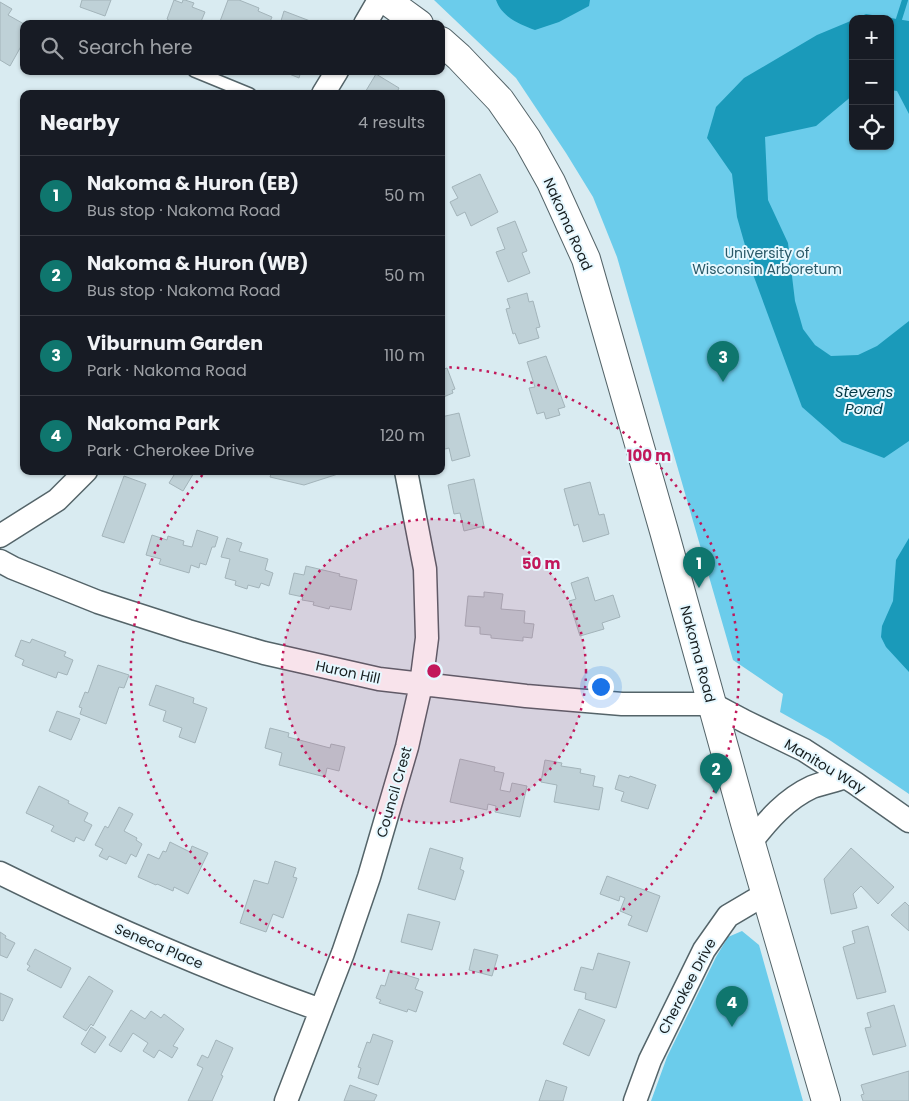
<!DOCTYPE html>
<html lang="en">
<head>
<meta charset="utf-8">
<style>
	body { margin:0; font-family:Poppins,sans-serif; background:#242831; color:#f1f3f6 }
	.controls { position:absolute; right:15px; top:15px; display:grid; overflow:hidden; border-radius:10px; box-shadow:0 1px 4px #0004 }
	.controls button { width:45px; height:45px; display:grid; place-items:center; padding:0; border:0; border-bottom:1px solid #363941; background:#171b24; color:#f1f3f6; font:25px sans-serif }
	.you { position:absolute; left:600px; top:686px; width:18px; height:18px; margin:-12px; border:4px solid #fff; border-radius:50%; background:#1a73e8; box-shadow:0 0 0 8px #1a73e833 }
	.badge { display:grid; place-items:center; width:32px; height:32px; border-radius:50%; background:#0f766e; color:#fff; font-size:16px; font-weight:700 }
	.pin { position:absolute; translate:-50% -41px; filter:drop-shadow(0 1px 2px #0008) }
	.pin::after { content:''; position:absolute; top:26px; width:18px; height:15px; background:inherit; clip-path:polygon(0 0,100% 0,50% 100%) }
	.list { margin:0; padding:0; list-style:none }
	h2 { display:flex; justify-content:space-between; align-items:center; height:65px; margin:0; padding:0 20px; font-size:21px }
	h2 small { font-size:16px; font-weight:400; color:#9ea1a6 }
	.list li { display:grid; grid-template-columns:32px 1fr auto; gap:15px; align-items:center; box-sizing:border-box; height:80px; padding:0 20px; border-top:1px solid #363941 }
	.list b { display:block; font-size:19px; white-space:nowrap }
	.list p { margin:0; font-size:16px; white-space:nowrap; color:#9ea1a6 }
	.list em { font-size:16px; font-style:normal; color:#9ea1a6 }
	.icon { flex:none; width:28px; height:28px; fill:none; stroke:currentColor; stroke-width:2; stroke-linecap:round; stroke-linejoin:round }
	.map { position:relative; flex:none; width:909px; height:1101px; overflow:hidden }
	.search { position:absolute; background:#171b24; box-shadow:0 1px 4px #0004; left:20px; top:20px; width:425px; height:55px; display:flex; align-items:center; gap:12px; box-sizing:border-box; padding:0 18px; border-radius:10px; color:#9ea1a6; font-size:19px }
	.panel { position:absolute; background:#171b24; box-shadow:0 1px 4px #0004; left:20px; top:90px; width:425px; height:385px; border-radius:10px }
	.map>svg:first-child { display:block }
	.green { fill:#6bcceb; fill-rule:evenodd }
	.water { fill:#1a9aba }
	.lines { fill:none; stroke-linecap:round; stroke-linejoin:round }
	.stream { stroke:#1a9aba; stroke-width:6 }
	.building { fill:#bfd1d7; stroke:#a3b4ba }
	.lane-casing { stroke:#546469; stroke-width:14 }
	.street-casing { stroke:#546469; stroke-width:25 }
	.secondary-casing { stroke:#546469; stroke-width:30 }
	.lane { stroke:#fff; stroke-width:11 }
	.street { stroke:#fff; stroke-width:22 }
	.secondary { stroke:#fff; stroke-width:28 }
	.ring { fill:none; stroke:#c2185b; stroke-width:2.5; stroke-dasharray:2.5 5 }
	.labels { text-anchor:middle; stroke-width:4; stroke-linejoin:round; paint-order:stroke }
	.street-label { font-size:14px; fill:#161d1f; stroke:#e6f8ff }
	.park-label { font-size:14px; fill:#2a5968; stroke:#e6f8ff }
	.water-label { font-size:15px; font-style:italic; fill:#033946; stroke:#e6f8ff }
	.centre { fill:#c2185b; stroke:#e6f8ff; stroke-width:2.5 }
	.ring-label { font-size:15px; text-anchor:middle; font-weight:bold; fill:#c2185b; stroke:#e6f8ff; stroke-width:4; stroke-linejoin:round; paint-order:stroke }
</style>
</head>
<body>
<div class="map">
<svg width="909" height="1101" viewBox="0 0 909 1101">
	<rect width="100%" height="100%" fill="#d9ebf1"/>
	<path class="green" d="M434 0H909V794L828 739 780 712 783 694 733 660 617 257 593 197 566 153 516 78ZM853 19H890V146H853Z
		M742 931 759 945 803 1101H651L667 1057 716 957 728 937Z"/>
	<path class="water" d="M496 0H590L589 6 559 22 535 30C519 24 502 17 496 0Z
		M866 14 909 21V114L897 91 890 90V19H855Z
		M853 20V95L816 126 765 137 768 200 788 243 795 301 803 329 815 345 831 356 858 355 877 346 909 321V441L884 458 842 442 802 407 754 277 737 217 732 174 707 138 716 107 744 78 817 35Z
		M909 538V672L886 647 881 637 882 626 893 601 896 560Z"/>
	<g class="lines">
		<path class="stream" d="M899 19 905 0"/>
	</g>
	<path class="building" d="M82 0H111L105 16 80 7Z
		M174 0 182 3 183 0H185L194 3 192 7 205 12 200 24H175L167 19Z
		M228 0H239L259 8 258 11 272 17 269 24H219Z
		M0 2 12 9 8 15 24 24V41L10 66 0 60Z
		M284 11 318 24H280Z
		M282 71H301L299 78Z
		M376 74 399 88 396 94H364Z
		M480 174 498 212 471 226 465 212 457 216 450 202 458 198 452 187Z
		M515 221 527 251 522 253 530 273 508 282 496 252 505 249 497 228Z
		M527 293 529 302 533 301 540 327 536 328 539 338 519 344 515 333 513 334 506 309 510 308 507 299Z
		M546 356 565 407 558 409 560 415 546 419 544 412 537 414 529 388 535 387 527 362Z
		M447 368 455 389 452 390 453 393 441 398V370Z
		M459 413 470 456 452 461 449 448 441 450V430L444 429 441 417Z
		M168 471H195L183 491 169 483 174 475Z
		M272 471H337L338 474 304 485 270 477Z
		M124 476 146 484 124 543 102 536Z
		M474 479 484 526 464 531 460 513 454 514 448 485Z
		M590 482 599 515 604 514 609 534 583 542 578 524 574 526 564 489Z
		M197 530 218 537 215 547H212L206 565 200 563 199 568 191 565 189 573 159 564 161 559 146 555 152 535 167 540 168 536 184 541 183 545 192 547Z
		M227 538 242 543 239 551 268 559 265 570 273 573 269 586 261 583 259 588 248 585 247 589 235 585 236 581 225 578 230 559 221 557Z
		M306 566 340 574 339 576 357 580 351 610 330 606 329 609 313 605 314 602 302 600 303 597 289 594 294 573 304 575Z
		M588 577 595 601 613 595 620 617 602 623 604 629 580 636 569 601 576 599 571 583Z
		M484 592 503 594 501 609 525 611 524 623 534 624 532 638 523 637V641L491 638V635L480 634V627L465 626 468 596 484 597Z
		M32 639 66 652 64 656 73 660 67 675 58 672 56 678 22 665 24 660 15 656 21 640 30 643Z
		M98 665 129 675 124 688 119 687 106 724 80 714 82 708 79 707 85 692 88 693Z
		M156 685 194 698 193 703 207 708 195 743 179 737 182 728 163 721 166 711 149 705Z
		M57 711 80 719 71 740 49 731Z
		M270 728 289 733 288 737 330 748 331 744 345 747 339 771 327 768 325 777 279 765 282 753 265 748Z
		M460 759 495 767 494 771 504 773 500 790 510 792 512 783 527 786 520 817 495 812 496 806 488 804 487 810 450 802Z
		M545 760 562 763 561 766 581 769 580 773 595 776 593 786 603 788 599 810 554 802 557 785 541 782Z
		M619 775 629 778 630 776 656 785 648 809 621 801 624 792 615 789Z
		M39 786 69 801 68 803 88 813 84 821 92 825 84 841 76 837 74 842 51 831 54 826 26 813Z
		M119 807 133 814 124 831 137 838 136 840 142 844 136 857 131 854 126 864 109 856 107 860 99 856 103 849 95 845 105 826 108 828Z
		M170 842 190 852 192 846 208 853 188 894 174 887 173 891 157 884 156 885 138 877 148 854 159 859 163 851 166 852Z
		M430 848 463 858 460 869 464 871 455 900 418 889Z
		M851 848 894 887 878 904 861 886 853 894 857 908 831 914 824 879Z
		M275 861 296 868 293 877 297 878 283 918 273 914 266 932 240 923 254 880 268 884Z
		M607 876 660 896 647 932 628 925 632 916 620 911 625 898 620 896 619 901 600 894Z
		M905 902 909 906V931L891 915Z
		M408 914 440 922 432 950 401 942Z
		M868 926 886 992 857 999 843 947 855 943 852 931Z
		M0 932 6 936 5 938 15 943 7 958 0 955Z
		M35 949 71 968 61 988 27 970 30 966 27 964Z
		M474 949 498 955 492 976 469 970Z
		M598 953 630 962 616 1008 585 999 586 993 574 990 581 967 593 970Z
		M390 970 419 979 415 989 423 992 416 1012 408 1009 407 1012 379 1003 381 1000 376 998 381 985 385 986Z
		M89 976 113 991 93 1026 91 1024 86 1031 63 1017Z
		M0 993 13 999 3 1021 0 1020Z
		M894 1005 906 1046 873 1055 865 1028 871 1027 867 1013Z
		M579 1009 605 1020 589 1056 563 1044Z
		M131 1010 145 1019 151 1011 161 1018 164 1014 184 1029 173 1046 178 1048 172 1058 159 1050 154 1058 143 1051 148 1043 133 1033 121 1052 109 1045Z
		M91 1027 106 1037 95 1053 81 1044Z
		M373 1034 393 1041 378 1085 358 1078 361 1068 358 1067 367 1042 370 1043Z
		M216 1040 233 1048 221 1075 223 1076 212 1101H188L203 1068 197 1065 202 1055 208 1058Z
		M909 1071V1101H863L861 1095 864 1094 861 1085Z
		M546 1080 567 1087 563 1101H539Z
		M350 1085 377 1095 374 1101H344Z"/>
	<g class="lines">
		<g class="lane-casing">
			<path id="lane" d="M194 71 250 94"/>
		</g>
		<g class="street-casing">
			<path id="street" d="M365 24 379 0
				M323 94 337 71
				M0 536 57 500 86 471
				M0 561 13 568 98 602 188 631 264 653 379 679 526 696 622 704H712L746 722 804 750 855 783 909 821
				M751 842C768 820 786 799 812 787 822 783 835 781 846 777
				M0 873C105 925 211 971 321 1010
				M286 1101 343 953 369 877 407 747 421 685 427 638 425 569 406 471
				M635 1101 650 1060 704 950 728 916 767 893"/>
		</g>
		<g class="secondary-casing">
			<path id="secondary" d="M386 0 419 24
				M441 41 459 57 500 100 527 139 551 182 586 259 664 531 745 823 826 1101"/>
		</g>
		<use href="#lane" class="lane"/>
		<use href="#street" class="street"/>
		<use href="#secondary" class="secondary"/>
	</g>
	<circle cx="434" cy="671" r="152" fill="#c2185b" fill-opacity=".12"/>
	<g class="ring">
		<circle cx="434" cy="671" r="152"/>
		<path d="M442 367A304 304 0 1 1 205 472"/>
	</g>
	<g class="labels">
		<g class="street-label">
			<text transform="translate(568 224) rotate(66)" y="5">Nakoma Road</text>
			<text transform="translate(698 654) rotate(75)" y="5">Nakoma Road</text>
			<text transform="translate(348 672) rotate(12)" y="5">Huron Hill</text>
			<text transform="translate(825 766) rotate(31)" y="5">Manitou Way</text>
			<text transform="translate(394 792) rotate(-74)" y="5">Council Crest</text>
			<text transform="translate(159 946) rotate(23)" y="5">Seneca Place</text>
			<text transform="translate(687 986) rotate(-62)" y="5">Cherokee Drive</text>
		</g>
		<g class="park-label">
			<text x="767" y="258">University of<tspan x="767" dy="16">Wisconsin Arboretum</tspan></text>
		</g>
		<g class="water-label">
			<text x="864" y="397">Stevens<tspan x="864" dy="17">Pond</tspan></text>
		</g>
	</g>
	<circle cx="434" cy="671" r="8" class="centre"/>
	<g class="ring-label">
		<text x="649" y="461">100 m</text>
		<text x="541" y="569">50 m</text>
	</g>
</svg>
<div class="controls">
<button>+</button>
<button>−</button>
<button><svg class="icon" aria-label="locate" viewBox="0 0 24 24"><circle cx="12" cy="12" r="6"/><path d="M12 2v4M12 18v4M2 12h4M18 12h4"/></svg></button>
</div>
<div class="you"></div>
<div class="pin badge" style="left:699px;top:588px">1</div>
<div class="pin badge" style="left:716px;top:794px">2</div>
<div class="pin badge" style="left:723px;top:382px">3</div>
<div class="pin badge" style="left:732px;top:1027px">4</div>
<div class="search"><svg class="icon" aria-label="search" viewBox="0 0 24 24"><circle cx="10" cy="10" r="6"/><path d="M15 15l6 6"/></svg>Search here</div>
<section class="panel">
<h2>Nearby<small>4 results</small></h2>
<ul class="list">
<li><span class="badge">1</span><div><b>Nakoma &amp; Huron (EB)</b><p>Bus stop · Nakoma Road</p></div><em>50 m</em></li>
<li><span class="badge">2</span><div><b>Nakoma &amp; Huron (WB)</b><p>Bus stop · Nakoma Road</p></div><em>50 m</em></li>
<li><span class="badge">3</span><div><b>Viburnum Garden</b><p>Park · Nakoma Road</p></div><em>110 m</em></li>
<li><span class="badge">4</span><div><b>Nakoma Park</b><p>Park · Cherokee Drive</p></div><em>120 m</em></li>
</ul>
</section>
</div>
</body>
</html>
